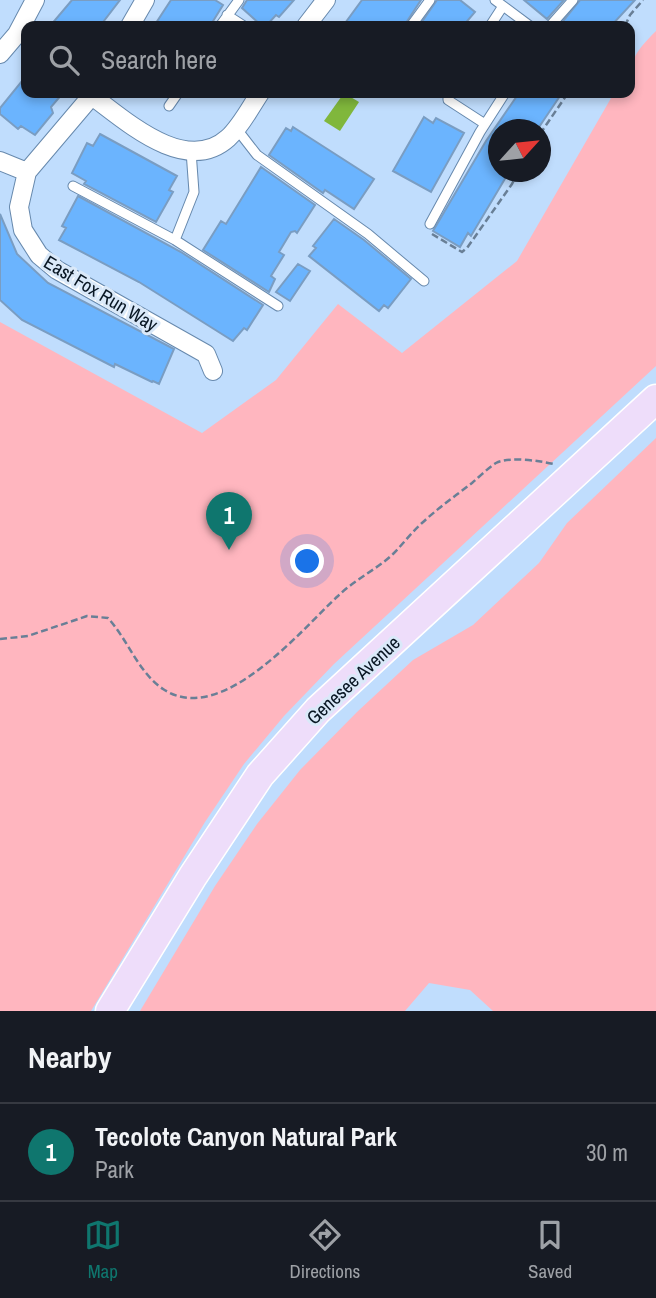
<!DOCTYPE html>
<html lang="en">
<head>
<meta charset="utf-8">
<style>
	body { margin:0; font-family:"Archivo Narrow",sans-serif; background:#242831; color:#f1f3f6 }
	.compass { position:absolute; left:488px; top:119px; width:63px; height:63px; border-radius:50%; background:#171b24; box-shadow:0 4px 10px #0003; rotate:63deg }
	.you { position:absolute; left:308px; top:562px; width:24px; height:24px; margin:-18px; border:5px solid #fff; border-radius:50%; background:#1a73e8; box-shadow:0 0 0 10px #1a73e833 }
	.badge { display:grid; place-items:center; width:46px; height:46px; border-radius:50%; background:#0f766e; color:#fff; font-size:23px; font-weight:700 }
	.pin { position:absolute; translate:-50% -58px; filter:drop-shadow(0 2px 4px #0008) }
	.pin::after { content:''; position:absolute; top:37px; width:24px; height:21px; background:inherit; clip-path:polygon(0 0,100% 0,50% 100%) }
	.list { margin:0; padding:0; list-style:none }
	h2 { display:flex; justify-content:space-between; align-items:center; height:91px; margin:0; padding:0 28px; font-size:30px }
	h2 small { font-size:23px; font-weight:400; color:#9ea1a6 }
	.list li { display:grid; grid-template-columns:46px 1fr auto; gap:21px; align-items:center; box-sizing:border-box; height:98px; padding:0 28px; border-top:2px solid #363941 }
	.list b { display:block; font-size:26px; white-space:nowrap }
	.list p { margin:0; font-size:23px; white-space:nowrap; color:#9ea1a6 }
	.list em { font-size:23px; font-style:normal; color:#9ea1a6 }
	.icon { flex:none; width:38px; height:38px; fill:none; stroke:currentColor; stroke-width:2; stroke-linecap:round; stroke-linejoin:round }
	.map { position:relative; flex:none; width:656px; height:1011px; overflow:hidden }
	.search { position:absolute; background:#171b24; box-shadow:0 4px 10px #0003; left:21px; right:21px; top:21px; height:77px; display:flex; align-items:center; gap:18px; box-sizing:border-box; padding:0 24px; border-radius:14px; color:#9ea1a6; font-size:26px }
	.sheet { height:189px; background:#171b24 }
	nav { display:flex; justify-content:space-around; align-items:center; box-sizing:border-box; height:98px; border-top:2px solid #363941; background:#171b24; font-size:19px; color:#9ea1a6 }
	nav a { display:grid; justify-items:center; gap:4px }
	nav .on { color:#0f766e }
	.map>svg:first-child { display:block }
	.green { fill:#ffb6bf }
	.water { fill:#80b73c }
	.building { fill:#6bb4fe; stroke:#7a9dc2; stroke-width:2 }
	.lines { fill:none; stroke-linecap:round; stroke-linejoin:round }
	.service-casing { stroke:#6789ad; stroke-width:11 }
	.minor-casing { stroke:#6789ad; stroke-width:20 }
	.primary-casing { stroke:#fff; stroke-width:31 }
	.path { stroke:#697f96; stroke-width:2.5; stroke-dasharray:7 3.5; stroke-linecap:butt }
	.service { stroke:#fff; stroke-width:9 }
	.minor { stroke:#fff; stroke-width:18 }
	.primary { stroke:#eeddfa; stroke-width:28 }
	.labels { text-anchor:middle; stroke-width:6; stroke-linejoin:round; paint-order:stroke }
	.street-label { font-size:19px; fill:#091724; stroke:#dae9f9 }
</style>
</head>
<body>
<div class="map">
<svg width="656" height="1011" viewBox="0 0 656 1011">
	<rect width="100%" height="100%" fill="#c0ddfd"/>
	<path class="green" d="M656 31V366L334 664 284 716 244 764 205 822 91 1011H0V322L202 433 276 380 338 304 402 353 517 261 614 93H630C630 60 633 54 656 31Z
		M656 438V1011H493L470 990 429 983 405 1011H140L215 886 257 824 300 770 357 712 413 660 473 625 539 563 567 523Z"/>
	<path class="water" d="M344 93 359 102 340 131 324 121Z"/>
	<path class="building" d="M72 0H120L100 26H50Z
		M171 0H215L223 5 210 26H154Z
		M247 0H294L279 17 276 15 266 26H262L242 8Z
		M362 0H421L404 26H343Z
		M437 0H460L475 12 463 26H419Z
		M524 0H564L547 19Z
		M580 0H635L611 26H559Z
		M26 76V93H63L51 107 53 113 35 135 21 126 18 129 0 114V108Z
		M519 93H562L537 130H499V172H509L471 236 468 233 460 247 433 231 486 141Z
		M424 117 433 123 436 118 464 133 431 192 393 171Z
		M293 127 374 179 354 209 325 190 323 193 269 155 286 128 291 131Z
		M100 134 177 176 169 190 173 192 156 222 84 184 86 181 72 173 87 143 93 146Z
		M261 167 315 205 297 233 295 231 291 232 279 252 284 255 271 276 275 279 269 292 203 250 221 221 226 224Z
		M78 196 181 252 263 305 247 330 244 328 233 341 139 282 59 240 66 228 62 226Z
		M0 214 17 254 48 283 174 349 159 384 153 381 152 382 115 364 114 367 22 320 0 300Z
		M334 219 364 240 411 279 388 308 384 305 379 311 309 256 316 248 313 246Z
		M298 264 310 271 290 301 276 292Z"/>
	<g class="lines">
		<g class="service-casing">
			<path id="service" d="M495 0 530 26
				M227 15 244 26
				M220 26 239 0
				M411 26 430 0
				M490 26 503 6
				M550 26 573 0
				M448 93V100L485 124
				M169 106 178 93
				M236 128 257 155 368 234 424 281
				M73 186 175 240 278 306
				M430 224 480 132 505 93
				M175 240 194 192 191 151"/>
		</g>
		<g class="minor-casing">
			<path id="minor" d="M130 26 145 0
				M306 26 326 0
				M0 54 17 34 35 0
				M94 93 27 172 19 207 23 230 39 255 57 270 206 354 213 371
				M92 96C126 121 186 176 228 138 241 126 250 108 260 93
				M0 161 27 172"/>
		</g>
		<g class="primary-casing">
			<path id="primary" d="M110 1011 193 876 260 775 318 710 656 399"/>
		</g>
		<path class="path" d="M625 26 630 15 643 0
			M540 134 568 93
			M432 234 462 252 467 248 512 184 518 172
			M0 639 28 636 87 616 108 618C128 640 138 672 163 689 221 728 301 630 338 596 354 580 376 570 393 554 403 544 411 533 422 523 437 509 455 496 472 483 479 477 488 468 496 463 510 456 540 461 554 464"/>
		<use href="#service" class="service"/>
		<use href="#minor" class="minor"/>
		<use href="#primary" class="primary"/>
	</g>
	<g class="labels">
		<g class="street-label">
			<text transform="translate(101 293) rotate(31)" y="7">East Fox Run Way</text>
			<text transform="translate(353 680) rotate(-43)" y="7">Genesee Avenue</text>
		</g>
	</g>
</svg>
<svg class="compass" viewBox="-18 -18 36 36"><path d="M0-13l5 13h-10z" fill="#e53935"/><path d="M0 13l5-13h-10z" fill="#9ea1a6"/></svg>
<div class="you"></div>
<div class="pin badge" style="left:229px;top:550px">1</div>
<div class="search"><svg class="icon" aria-label="search" viewBox="0 0 24 24"><circle cx="10" cy="10" r="6"/><path d="M15 15l6 6"/></svg>Search here</div>
</div>
<section class="sheet">
<h2>Nearby<small></small></h2>
<ul class="list">
<li><span class="badge">1</span><div><b>Tecolote Canyon Natural Park</b><p>Park</p></div><em>30 m</em></li>
</ul>
</section>
<nav>
<a class="on"><svg class="icon" aria-label="map" viewBox="0 0 24 24"><path d="M3 6l6-2 6 2 6-2v14l-6 2-6-2-6 2zM9 4v14M15 6v14"/></svg>Map</a>
<a><svg class="icon" aria-label="directions" viewBox="0 0 24 24"><path d="M12 3l9 9-9 9-9-9zM9 14v-3h6M13 9l2 2-2 2"/></svg>Directions</a>
<a><svg class="icon" aria-label="saved" viewBox="0 0 24 24"><path d="M7 4h10v16l-5-4-5 4z"/></svg>Saved</a>
</nav>
</body>
</html>
